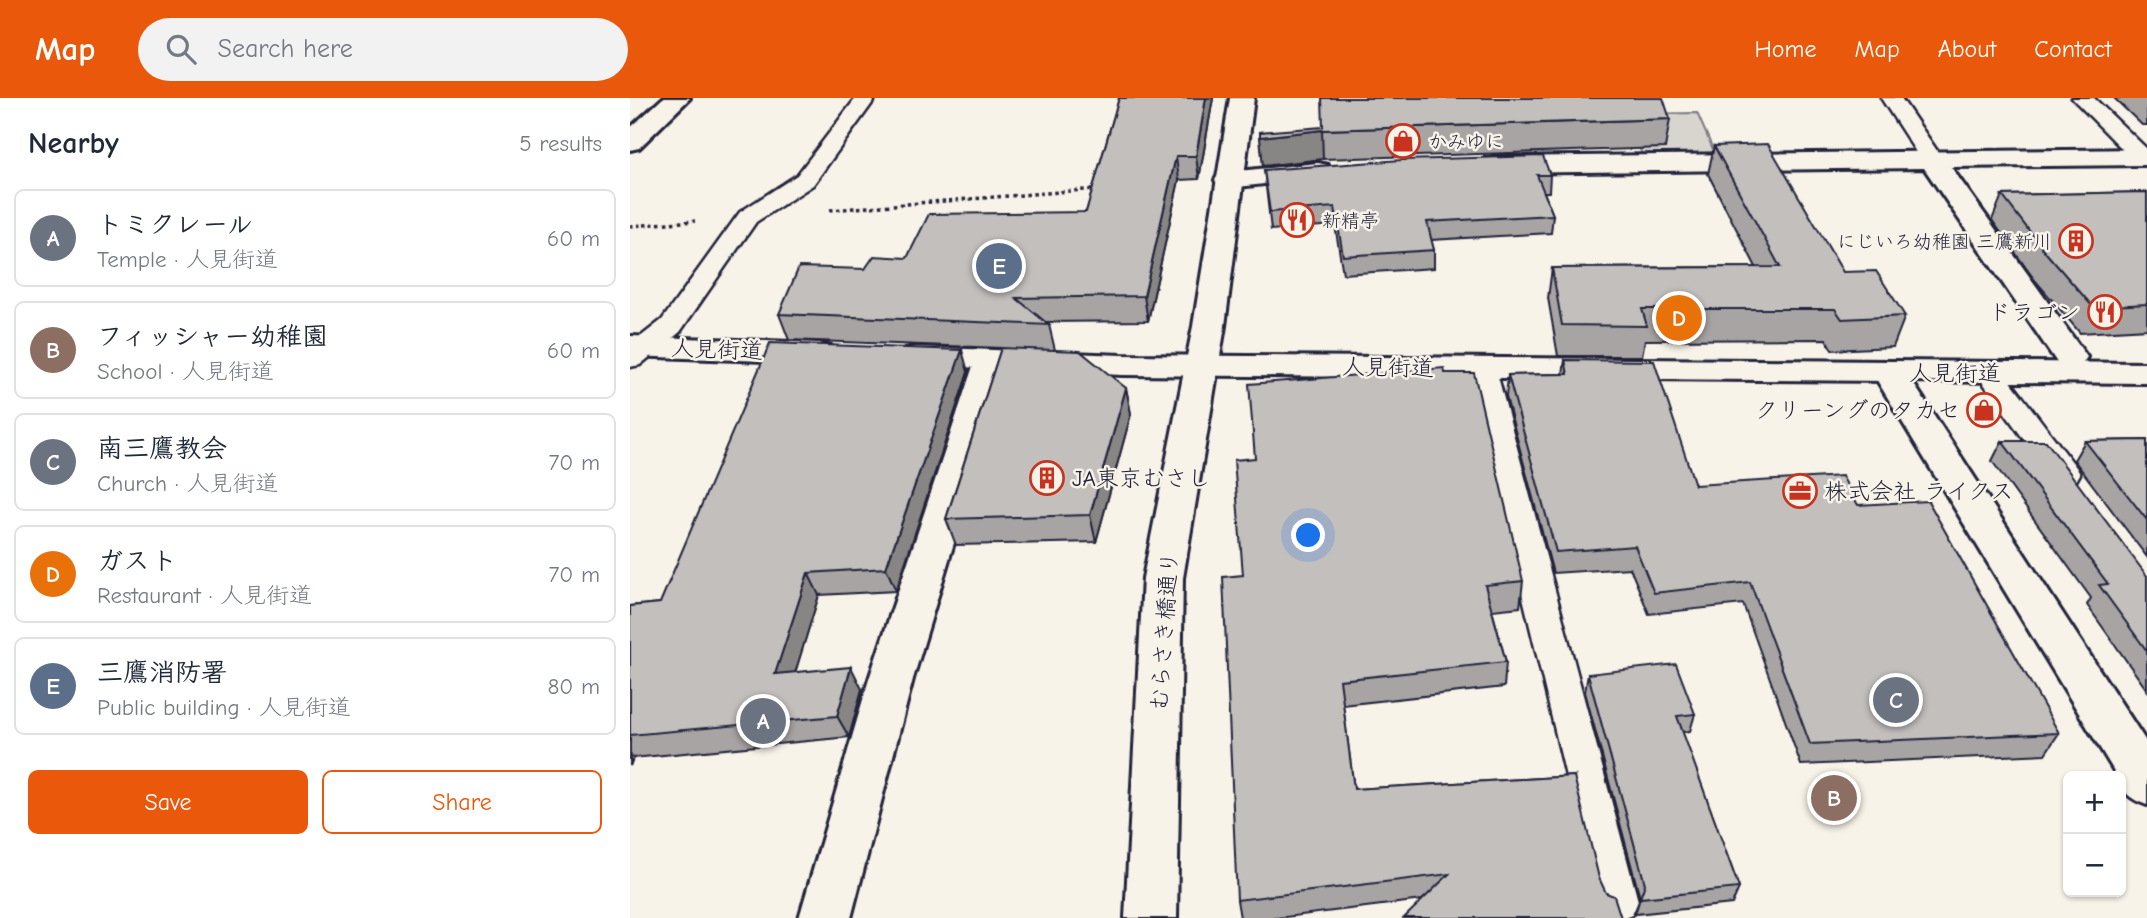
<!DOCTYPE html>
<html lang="en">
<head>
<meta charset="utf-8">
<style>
	body { margin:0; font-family:"Comic Neue","Klee One",sans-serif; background:#f2f2f3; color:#1f2937 }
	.controls { position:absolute; right:21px; bottom:21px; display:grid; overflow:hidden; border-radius:10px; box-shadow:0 2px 5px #0004 }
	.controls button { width:63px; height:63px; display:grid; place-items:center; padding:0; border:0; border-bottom:2px solid #e0e1e3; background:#fff; color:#1f2937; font:35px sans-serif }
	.you { position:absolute; left:679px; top:438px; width:24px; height:24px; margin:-18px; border:5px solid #fff; border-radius:50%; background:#1a73e8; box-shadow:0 0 0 10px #1a73e833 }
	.badge { display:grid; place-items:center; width:46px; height:46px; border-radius:50%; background:#ea580c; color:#fff; font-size:23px; font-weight:700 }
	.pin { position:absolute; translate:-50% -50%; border:4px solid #fff; box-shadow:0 2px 7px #0006 }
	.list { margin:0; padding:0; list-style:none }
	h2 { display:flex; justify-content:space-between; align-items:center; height:91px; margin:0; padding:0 28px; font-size:30px }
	h2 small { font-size:23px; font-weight:400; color:#747a83 }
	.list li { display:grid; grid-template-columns:46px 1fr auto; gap:21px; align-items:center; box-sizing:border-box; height:98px; margin:0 14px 14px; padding:0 14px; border:2px solid #e0e1e3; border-radius:10px }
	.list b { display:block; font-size:26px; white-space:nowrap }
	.list p { margin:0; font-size:23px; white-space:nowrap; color:#747a83 }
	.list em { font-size:23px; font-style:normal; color:#747a83 }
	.actions { display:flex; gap:14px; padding:21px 28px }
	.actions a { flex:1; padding:16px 0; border:2px solid #ea580c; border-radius:10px; text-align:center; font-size:24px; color:#ea580c }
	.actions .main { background:#ea580c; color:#fff }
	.icon { flex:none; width:38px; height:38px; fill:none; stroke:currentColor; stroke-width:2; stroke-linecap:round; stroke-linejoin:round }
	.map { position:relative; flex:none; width:1517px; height:820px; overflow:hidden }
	header { display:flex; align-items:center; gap:42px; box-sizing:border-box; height:98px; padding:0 35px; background:#ea580c; color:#fff }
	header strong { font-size:33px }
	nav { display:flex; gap:38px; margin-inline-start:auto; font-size:24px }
	.search { width:490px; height:63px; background:#f2f2f3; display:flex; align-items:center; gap:18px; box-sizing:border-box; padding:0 24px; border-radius:38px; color:#747a83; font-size:26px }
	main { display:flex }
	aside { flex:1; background:#fff }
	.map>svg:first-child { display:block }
	.green { fill:#d8d5cf; stroke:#7d7c85; stroke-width:2 }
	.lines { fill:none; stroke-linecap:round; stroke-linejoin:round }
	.service-casing { stroke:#22223b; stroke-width:5 }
	.minor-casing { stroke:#22223b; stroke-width:6 }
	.tertiary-casing { stroke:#22223b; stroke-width:6 }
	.secondary-casing { stroke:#22223b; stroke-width:6 }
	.path { stroke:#22223b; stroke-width:3.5; stroke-dasharray:3.5 3.5; stroke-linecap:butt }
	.service { fill:#f7f3e8; fill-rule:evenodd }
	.minor { fill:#f7f3e8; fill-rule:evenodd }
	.tertiary { fill:#f7f3e8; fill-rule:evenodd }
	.secondary { fill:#f7f3e8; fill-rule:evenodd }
	.wall { fill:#a7a4a3; stroke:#22223b; stroke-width:2 }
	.shaded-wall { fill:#888684; stroke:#22223b; stroke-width:2 }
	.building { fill:#c2bfbd; stroke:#22223b; stroke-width:2 }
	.labels { text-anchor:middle; stroke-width:5; stroke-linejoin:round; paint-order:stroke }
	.far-poi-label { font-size:19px; fill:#22223b; stroke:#f7f3e8; text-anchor:start }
	.poi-label { font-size:23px; fill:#22223b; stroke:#f7f3e8; text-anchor:end }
	.street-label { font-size:23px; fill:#22223b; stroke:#f7f3e8 }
</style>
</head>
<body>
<header>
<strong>Map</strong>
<div class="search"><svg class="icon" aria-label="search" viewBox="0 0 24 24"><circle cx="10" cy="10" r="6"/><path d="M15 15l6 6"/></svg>Search here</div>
<nav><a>Home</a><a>Map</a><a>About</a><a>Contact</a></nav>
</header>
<main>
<aside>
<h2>Nearby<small>5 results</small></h2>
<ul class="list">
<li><span class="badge" style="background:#6b7280">A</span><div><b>トミクレール</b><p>Temple · 人見街道</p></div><em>60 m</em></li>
<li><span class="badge" style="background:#8d6e63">B</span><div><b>フィッシャー幼稚園</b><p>School · 人見街道</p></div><em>60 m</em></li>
<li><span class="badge" style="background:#6b7280">C</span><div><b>南三鷹教会</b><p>Church · 人見街道</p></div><em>70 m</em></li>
<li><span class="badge" style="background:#e8710a">D</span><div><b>ガスト</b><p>Restaurant · 人見街道</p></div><em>70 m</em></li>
<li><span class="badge" style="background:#5c6f8a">E</span><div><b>三鷹消防署</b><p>Public building · 人見街道</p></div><em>80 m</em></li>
</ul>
<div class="actions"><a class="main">Save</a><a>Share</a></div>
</aside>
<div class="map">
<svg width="1517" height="820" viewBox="0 0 1517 820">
	<rect width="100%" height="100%" fill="#f7f3e8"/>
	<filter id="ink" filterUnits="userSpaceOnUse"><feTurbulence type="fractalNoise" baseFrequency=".0143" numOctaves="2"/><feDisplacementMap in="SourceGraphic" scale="14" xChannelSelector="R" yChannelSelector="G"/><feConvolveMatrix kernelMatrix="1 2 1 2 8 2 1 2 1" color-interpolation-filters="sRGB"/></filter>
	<g filter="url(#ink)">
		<path class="green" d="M1067 15 1086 58 1013 60 998 16Z"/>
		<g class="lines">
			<g class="service-casing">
				<path id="service" d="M226 0H246L183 87 126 124 50 234 10 267 0 269V247L32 222 110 114 167 77Z
					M1251 0H1271L1314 63 1311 68H1295Z
					M1442 0H1464L1517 51V65L1505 64Z
					M852 263 862 265 866 271 1008 803 1002 817 994 820 972 817 966 803 838 271 842 265Z
					M1360 266 1370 269 1446 369 1450 376 1446 383 1435 386 1424 383 1346 275 1350 269Z"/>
			</g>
			<g class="minor-casing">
				<path id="minor" d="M33 0H60L9 50 0 52V30Z
					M1517 51V67L1321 69 1457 259 1452 266 1440 269 1428 266 1294 70 863 75 853 73 850 67 853 61 863 59Z
					M688 65 698 67 702 73 698 79 599 90 589 88 585 82 589 76 599 74Z
					M362 252 374 255 379 262 283 581 221 820H169L239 581 345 262 350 255Z
					M1259 264 1271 267 1276 274 1517 645V707C1503 702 1491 696 1491 678H1487L1242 274 1247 267Z"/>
			</g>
			<g class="tertiary-casing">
				<path id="tertiary" d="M600 0H624L595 228 553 480 547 820H495L513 480 563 228Z"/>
			</g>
			<g class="secondary-casing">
				<path id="secondary" d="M0 238 189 245 201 248 206 255 201 262 189 265 0 258Z
					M284 249 492 257 1517 265V285L492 277 272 266 267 259 272 252Z"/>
			</g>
			<path class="path" d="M200 112 467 91
				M0 128 65 123"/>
			<use href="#service" class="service"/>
			<use href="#minor" class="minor"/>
			<use href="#tertiary" class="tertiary"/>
			<use href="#secondary" class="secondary"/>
		</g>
		<path class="wall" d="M489 0H583L569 81 549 82 518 223 416 224 419 227 425 252 496 290 501 316 466 444 326 447 316 421 371 250 159 242 149 216 235 171 456 114Z
			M1484 0H1517V27H1512Z
			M1040 21 1035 50 693 61 633 68 630 34Z
			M1084 48 1213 174 1275 218 1263 249 1202 252 1196 241 1015 242 1012 258H928L918 200 922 170 1126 169 1078 76Z
			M634 72 920 77 919 94H914L923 117 921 135 801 142 804 152V170L713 176 705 127 641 132Z
			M1517 94V231L1450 235 1404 181 1362 122 1372 97Z
			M935 262 1065 387 1228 407 1429 635 1415 656 1171 667 1113 506 1019 516 1000 470 923 475 876 299 878 277 933 276Z
			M338 274 266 493 189 497 165 574 232 591 219 639 3 660 0 668V508L30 505Z
			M1517 342V459L1444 362 1455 343Z
			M1372 343 1517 478V592L1457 507 1461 500 1362 363Z
			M625 360 893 483 890 509 862 512 876 564 874 589 713 607 724 691 944 678 792 802 647 820H610L607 802 613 477Z
			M958 576 1065 616 1060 633 1052 634 1109 790 1102 806 1005 816 1010 800 955 594Z"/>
		<path class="shaded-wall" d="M576 0H583L569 81 566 58Z
			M692 32 693 61 633 68 630 39Z
			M546 58 549 82 518 223 514 198Z
			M332 252 338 274 266 493 256 470Z
			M496 290 501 316 466 444 460 417Z
			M178 475 189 497 158 598 145 576Z
			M221 569 232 591 219 639 207 618Z
			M0 656 3 660 0 668Z"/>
		<path class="building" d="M489 0H576L566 58H546L514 198 386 200 419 227 149 216 169 169 235 171 244 158 277 160 299 116 456 114Z
			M692 0H1033L1040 21 692 32 630 39V34L693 29Z
			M1138 46 1213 174 1246 173 1275 218 1212 221 1205 211H1012L1017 228 932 227 922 170 1150 169 1084 48Z
			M913 58 920 77H907L923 117 797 124 804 152 713 158 705 109 640 114 634 72 772 62Z
			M1517 94V206L1463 209 1416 155 1372 97Z
			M140 245 332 252 256 470 178 475 145 576 221 569 207 618 0 637V508L30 505Z
			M371 250 450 253 496 290 460 417 316 421Z
			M935 262 1024 263 1065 387 1212 378 1228 407 1298 403 1429 635 1180 646 1120 484 1024 495 1005 448 926 454 878 277 938 276Z
			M814 270 815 275H844L893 483 855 487 876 564 710 582 724 691 944 678 969 780 976 795 984 798 991 820H774L819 776 607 802 593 479 613 477 604 362 625 360 619 286Z
			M1517 342V422L1455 343Z
			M1372 343H1416L1517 478V553L1469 487 1478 486Z
			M1046 566 1065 616 1047 618 1109 790 1010 800 1015 786 958 576Z"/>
	</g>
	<defs>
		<g id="shop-ring" transform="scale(1.75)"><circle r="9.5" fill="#f7f3e8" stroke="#c8321e" stroke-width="1.5"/><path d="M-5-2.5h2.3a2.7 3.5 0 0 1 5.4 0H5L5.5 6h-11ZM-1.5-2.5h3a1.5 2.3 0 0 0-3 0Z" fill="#c8321e"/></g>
		<g id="restaurant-ring" transform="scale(1.75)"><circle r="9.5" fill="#f7f3e8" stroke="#c8321e" stroke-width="1.5"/><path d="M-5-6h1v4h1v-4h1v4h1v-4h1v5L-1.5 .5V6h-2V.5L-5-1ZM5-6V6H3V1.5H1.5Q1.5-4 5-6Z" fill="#c8321e"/></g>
		<g id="building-ring" transform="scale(1.75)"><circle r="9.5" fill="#f7f3e8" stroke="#c8321e" stroke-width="1.5"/><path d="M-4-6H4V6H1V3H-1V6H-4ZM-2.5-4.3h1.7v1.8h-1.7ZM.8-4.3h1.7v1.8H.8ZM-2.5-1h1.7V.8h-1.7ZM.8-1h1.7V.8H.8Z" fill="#c8321e"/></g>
		<g id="office-ring" transform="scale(1.75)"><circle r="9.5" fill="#f7f3e8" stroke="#c8321e" stroke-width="1.5"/><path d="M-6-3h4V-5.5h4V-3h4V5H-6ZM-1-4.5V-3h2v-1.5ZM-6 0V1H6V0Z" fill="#c8321e"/></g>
	</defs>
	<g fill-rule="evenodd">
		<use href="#shop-ring" x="773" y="43"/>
		<use href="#restaurant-ring" x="667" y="122"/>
		<use href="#building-ring" x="1446" y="143"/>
		<use href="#restaurant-ring" x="1475" y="214"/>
		<use href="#shop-ring" x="1354" y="312"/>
		<use href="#building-ring" x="417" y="380"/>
		<use href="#office-ring" x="1170" y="393"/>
	</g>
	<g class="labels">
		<g class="far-poi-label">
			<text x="798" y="50">かみゆに</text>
			<text x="692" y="129">新精亭</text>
			<text x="1422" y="150" text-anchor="end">にじいろ幼稚園 三鷹新川</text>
		</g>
		<g class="poi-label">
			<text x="1450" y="222">ドラゴン</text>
			<text x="1330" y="320">クリーングのタカセ</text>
			<text x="442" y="388" text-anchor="start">JA東京むさし</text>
			<text x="1194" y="401" text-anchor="start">株式会社 ライクス</text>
		</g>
		<g class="street-label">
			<text transform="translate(87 251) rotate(2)" y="8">人見街道</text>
			<text transform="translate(758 269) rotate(1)" y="8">人見街道</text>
			<text x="1325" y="283">人見街道</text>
			<text transform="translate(534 533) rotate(-86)" y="8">むらさき橋通り</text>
		</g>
	</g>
</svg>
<div class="controls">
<button>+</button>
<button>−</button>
</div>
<div class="you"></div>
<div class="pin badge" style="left:133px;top:623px;background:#6b7280">A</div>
<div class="pin badge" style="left:1204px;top:700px;background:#8d6e63">B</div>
<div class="pin badge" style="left:1266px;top:602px;background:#6b7280">C</div>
<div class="pin badge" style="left:1049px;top:220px;background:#e8710a">D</div>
<div class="pin badge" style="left:369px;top:168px;background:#5c6f8a">E</div>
</div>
</main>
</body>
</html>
